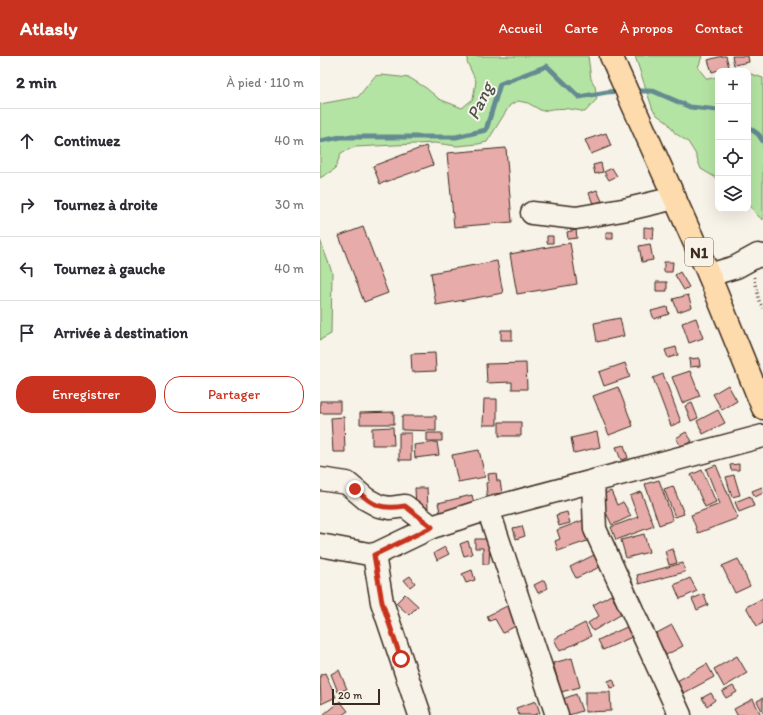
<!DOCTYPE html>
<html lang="fr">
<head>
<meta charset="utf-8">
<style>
	body { margin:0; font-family:Itim,sans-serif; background:#f2f2f3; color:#2b2b33 }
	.controls { position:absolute; right:12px; top:12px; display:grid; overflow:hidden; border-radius:8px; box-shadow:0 4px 16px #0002 }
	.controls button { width:36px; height:36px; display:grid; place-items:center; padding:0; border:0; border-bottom:1px solid #e1e1e2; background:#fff; color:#2b2b33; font:20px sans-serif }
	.scale { position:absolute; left:12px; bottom:10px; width:48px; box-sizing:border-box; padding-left:4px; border:2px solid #3b2a1e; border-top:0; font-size:11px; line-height:14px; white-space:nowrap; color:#3b2a1e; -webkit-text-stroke:3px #f7f3e8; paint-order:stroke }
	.stop { position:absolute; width:12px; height:12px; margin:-9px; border:3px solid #c8321e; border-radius:50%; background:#fff }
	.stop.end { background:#c8321e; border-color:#fff; box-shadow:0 1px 4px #0008 }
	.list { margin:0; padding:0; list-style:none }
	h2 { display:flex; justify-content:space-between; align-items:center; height:52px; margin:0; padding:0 16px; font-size:17px }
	h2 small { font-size:13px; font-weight:400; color:#7c7c81 }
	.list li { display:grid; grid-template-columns:26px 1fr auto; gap:12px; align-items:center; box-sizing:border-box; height:64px; padding:0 16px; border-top:1px solid #e1e1e2 }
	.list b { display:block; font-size:15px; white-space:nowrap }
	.list em { font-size:13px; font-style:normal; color:#7c7c81 }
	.actions { display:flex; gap:8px; padding:12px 16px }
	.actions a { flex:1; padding:9px 0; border:1px solid #c8321e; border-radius:16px; text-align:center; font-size:14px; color:#c8321e }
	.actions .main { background:#c8321e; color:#fff }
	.icon { flex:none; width:22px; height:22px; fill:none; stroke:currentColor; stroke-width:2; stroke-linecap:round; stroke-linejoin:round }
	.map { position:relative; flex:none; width:443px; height:659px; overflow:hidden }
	header { display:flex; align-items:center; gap:24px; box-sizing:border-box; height:56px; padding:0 20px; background:#c8321e; color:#fff }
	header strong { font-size:19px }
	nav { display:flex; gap:22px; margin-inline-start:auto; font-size:14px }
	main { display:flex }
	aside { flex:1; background:#fff }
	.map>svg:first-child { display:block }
	.green { fill:#b4e4a3; stroke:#788760 }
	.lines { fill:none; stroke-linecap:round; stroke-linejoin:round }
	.stream { stroke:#648b91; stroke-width:5 }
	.building { fill:#e7acaa; stroke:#3b2a1e }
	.minor-casing { stroke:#3b2a1e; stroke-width:25 }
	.highway-casing { stroke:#3b2a1e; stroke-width:25 }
	.path { stroke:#3b2a1e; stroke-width:2.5; stroke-dasharray:1 3; stroke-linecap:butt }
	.minor { stroke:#f7f3e8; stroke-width:22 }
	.highway { stroke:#fedbac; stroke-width:22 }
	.route { stroke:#c8321e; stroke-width:5 }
	.labels { text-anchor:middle; stroke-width:4; stroke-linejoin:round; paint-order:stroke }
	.shield { fill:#f7f3e8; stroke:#73665b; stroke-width:1 }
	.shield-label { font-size:16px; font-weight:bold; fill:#3b2a1e }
	.water-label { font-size:18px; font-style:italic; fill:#4c524e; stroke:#f7f3e8 }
</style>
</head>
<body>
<header>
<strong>Atlasly</strong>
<nav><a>Accueil</a><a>Carte</a><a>À propos</a><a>Contact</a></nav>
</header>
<main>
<aside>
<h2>2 min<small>À pied · 110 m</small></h2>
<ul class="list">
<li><svg class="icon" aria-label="ahead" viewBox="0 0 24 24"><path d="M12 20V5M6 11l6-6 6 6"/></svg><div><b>Continuez</b></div><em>40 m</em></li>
<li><svg class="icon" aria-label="right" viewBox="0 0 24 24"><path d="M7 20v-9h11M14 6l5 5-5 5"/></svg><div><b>Tournez à droite</b></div><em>30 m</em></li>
<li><svg class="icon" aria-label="left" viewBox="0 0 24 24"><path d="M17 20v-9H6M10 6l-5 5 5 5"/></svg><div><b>Tournez à gauche</b></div><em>40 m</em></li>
<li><svg class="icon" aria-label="arrive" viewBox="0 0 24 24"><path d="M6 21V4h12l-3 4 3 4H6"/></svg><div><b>Arrivée à destination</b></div></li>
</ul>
<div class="actions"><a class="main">Enregistrer</a><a>Partager</a></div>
</aside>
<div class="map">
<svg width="443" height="659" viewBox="0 0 443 659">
	<rect width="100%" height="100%" fill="#f7f3e8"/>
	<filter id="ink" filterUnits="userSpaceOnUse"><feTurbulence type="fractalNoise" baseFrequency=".025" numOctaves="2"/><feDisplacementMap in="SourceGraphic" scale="8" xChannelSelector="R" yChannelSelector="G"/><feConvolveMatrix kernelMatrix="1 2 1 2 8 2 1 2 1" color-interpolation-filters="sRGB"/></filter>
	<g filter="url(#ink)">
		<path class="green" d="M148 0H268L271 23 275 30 277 43 265 56C249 52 239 51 222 55L208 47 198 45 190 49 167 86 158 88 137 90 115 87 35 91 21 97 15 113 0 122V48L38 41 55 20 61 19 90 22 106 32 119 43 142 52 153 43 156 25 147 6Z
			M315 0H382L378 12 387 23 398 21V123L381 113 375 97 368 86 355 77 348 67 337 59 333 54Z
			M428 18H431L443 22V164L437 159 428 147Z
			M0 184 12 216 11 278 0 284Z"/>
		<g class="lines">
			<path class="stream" d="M313 35H333L370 51 398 54
				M428 71 438 78 443 85
				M0 85 21 81H136L166 74 180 28 227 10 259 41 287 36 301 35"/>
		</g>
		<path class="building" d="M402 0H406L409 11 392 16 388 4Z
			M412 0H428L429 6 414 9Z
			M286 77 291 90 271 98 265 84Z
			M106 90 113 109 60 128 53 110Z
			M186 92 192 166 134 171 127 97Z
			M281 107 283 116 275 118 273 109Z
			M292 112 297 120 289 124 284 116Z
			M277 134 282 145 273 148 269 137Z
			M43 171 68 237 44 246 19 180Z
			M324 171 334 172 333 183 324 182Z
			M256 174 257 182 248 183 247 176Z
			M286 176H293V183H286Z
			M227 180H233V187H227Z
			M250 187 257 228 197 238 190 198Z
			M330 188 333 204 322 206 319 190Z
			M177 205 183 237 116 249 111 217Z
			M344 206H353L352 216H344Z
			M360 216 369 231 364 234 355 219Z
			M336 226H347V235H336Z
			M368 239 372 251 358 256 353 243Z
			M347 251 349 258 334 263 331 255Z
			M300 262 304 280 277 286 274 267Z
			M376 262 383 282 369 287 362 267Z
			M181 274H192V284H181Z
			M356 291 358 299 348 302 345 294Z
			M115 297 116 315 92 316 91 298Z
			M379 302 380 310 370 311 369 303Z
			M206 307 207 333H192V326L167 327 166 308Z
			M305 307 310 321 284 330 279 316Z
			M370 315 380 340 362 347 352 321Z
			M343 318 361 366 351 370 333 322Z
			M408 329 417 345 402 354 393 338Z
			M298 331 313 370 289 379 273 340Z
			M164 343H177V369H163Z
			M0 345H20V357H0Z
			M372 347 378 362 371 365 365 350Z
			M398 354 405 367 383 378 377 365Z
			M74 356V368H40V357Z
			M82 360H116V375L82 374Z
			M24 361 25 396H13L11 362Z
			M179 366H201V380H179Z
			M73 371 74 389H52V372Z
			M277 376 280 391 254 397 251 382Z
			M366 376 372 385 361 391 356 382Z
			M79 377H91V404H79Z
			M107 377H122V385H107Z
			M117 386 119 399 95 402 94 389Z
			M304 389 308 402 301 404 296 391Z
			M159 394 165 421 138 426 132 399Z
			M419 408V414H411L410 409Z
			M396 409 418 462 378 477 371 459 400 448 386 413Z
			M382 414 396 446 385 451 371 419Z
			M176 417 177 425H180L182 437 167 439 166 427 169 426 168 418Z
			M414 419 420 439 412 441 406 421Z
			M339 424 353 464 339 469 325 428Z
			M353 430 364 458 355 461 344 433Z
			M442 431 443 437 435 441 432 435Z
			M95 432H107L108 452 96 453Z
			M291 435 297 449 303 446 311 460 292 469 278 440Z
			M321 436 334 470 296 484 291 471 318 461 310 440Z
			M152 439 155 452 121 460 118 447Z
			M430 440 434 450 419 456 415 446Z
			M247 456 250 467 239 470 236 459Z
			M264 464 270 484 238 495 235 485 240 483 237 474Z
			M202 470 205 480 196 483 193 472Z
			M324 478 329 496 306 502 301 484Z
			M155 483H170L169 508H163V492H155Z
			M148 485 152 498 144 500 140 488Z
			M125 491 129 498 117 504 114 497Z
			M353 493 357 507 349 509 345 495Z
			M276 498 282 510 256 522 250 511Z
			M418 503 430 530 415 537 402 510Z
			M363 507 365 516 319 528 317 519Z
			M152 514 155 524 146 527 142 518Z
			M90 520 95 527 90 531 84 524Z
			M370 522 377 535 360 543 354 529Z
			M224 524 228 532 218 537 214 529Z
			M85 538 98 550 89 559 76 547Z
			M384 538 388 549 377 554 372 543Z
			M291 539 302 558 273 575 268 567 279 560 273 549Z
			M443 542V567L437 570 426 551Z
			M189 549 199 568 183 577 175 563 169 565 167 560Z
			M265 567 271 580 240 595 234 583Z
			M352 569 363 590 346 599 335 578Z
			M309 570 314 580 283 594 278 584Z
			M417 600 427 617 404 631 394 613Z
			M252 602 260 631 241 636 233 607Z
			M387 608 394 621 364 637 357 625Z
			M19 614 27 633 18 636 11 618Z
			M5 617 16 641 1 648 0 619Z
			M293 623 296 631 290 632 288 625Z
			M413 630 417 636 406 642 402 636Z
			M265 636H290L291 655 265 656Z
			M391 637 395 644 387 650 382 642Z
			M256 638 262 655 249 659 243 643Z
			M443 642V657L437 645Z
			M433 643 441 659H417L414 653Z
			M20 645 28 655 22 659H4V658Z
			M216 645 220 657 214 659H199L196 652Z"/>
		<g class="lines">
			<g class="minor-casing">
				<path id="minor" d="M212 157 256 162 308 153 355 142
					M389 219 416 211 438 199 443 200
					M0 423 27 427 46 443 59 450 70 452 85 450 112 471
					M273 426 275 473 360 659
					M168 453 237 659
					M0 489 54 499 112 471 168 453 443 380
					M54 499 62 546 100 659"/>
			</g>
			<g class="highway-casing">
				<path id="highway" d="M291 0 389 219 443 352"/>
			</g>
			<path class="path" d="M434 221 439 244 443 252"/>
			<use href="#minor" class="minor"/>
			<use href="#highway" class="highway"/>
		</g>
	</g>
	<g class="lines" filter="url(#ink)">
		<path class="route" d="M35 433C53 450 61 454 85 450L112 471 54 499 62 546 81 603"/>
	</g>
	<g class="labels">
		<rect class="shield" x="365" y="182" width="28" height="28" rx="3"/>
		<g class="shield-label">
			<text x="379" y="202">N1</text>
		</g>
		<g class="water-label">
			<text transform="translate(160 45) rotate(-65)" y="6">Pang</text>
		</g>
	</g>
</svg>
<div class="controls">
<button>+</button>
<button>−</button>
<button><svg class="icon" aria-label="locate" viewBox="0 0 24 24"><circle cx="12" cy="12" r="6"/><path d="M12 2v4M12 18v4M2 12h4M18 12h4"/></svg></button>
<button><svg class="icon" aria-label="layers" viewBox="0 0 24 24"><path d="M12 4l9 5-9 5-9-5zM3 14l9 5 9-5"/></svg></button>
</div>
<div class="scale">20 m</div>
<div class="stop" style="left:81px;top:603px"></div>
<div class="stop end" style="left:35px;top:433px"></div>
</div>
</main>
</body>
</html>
